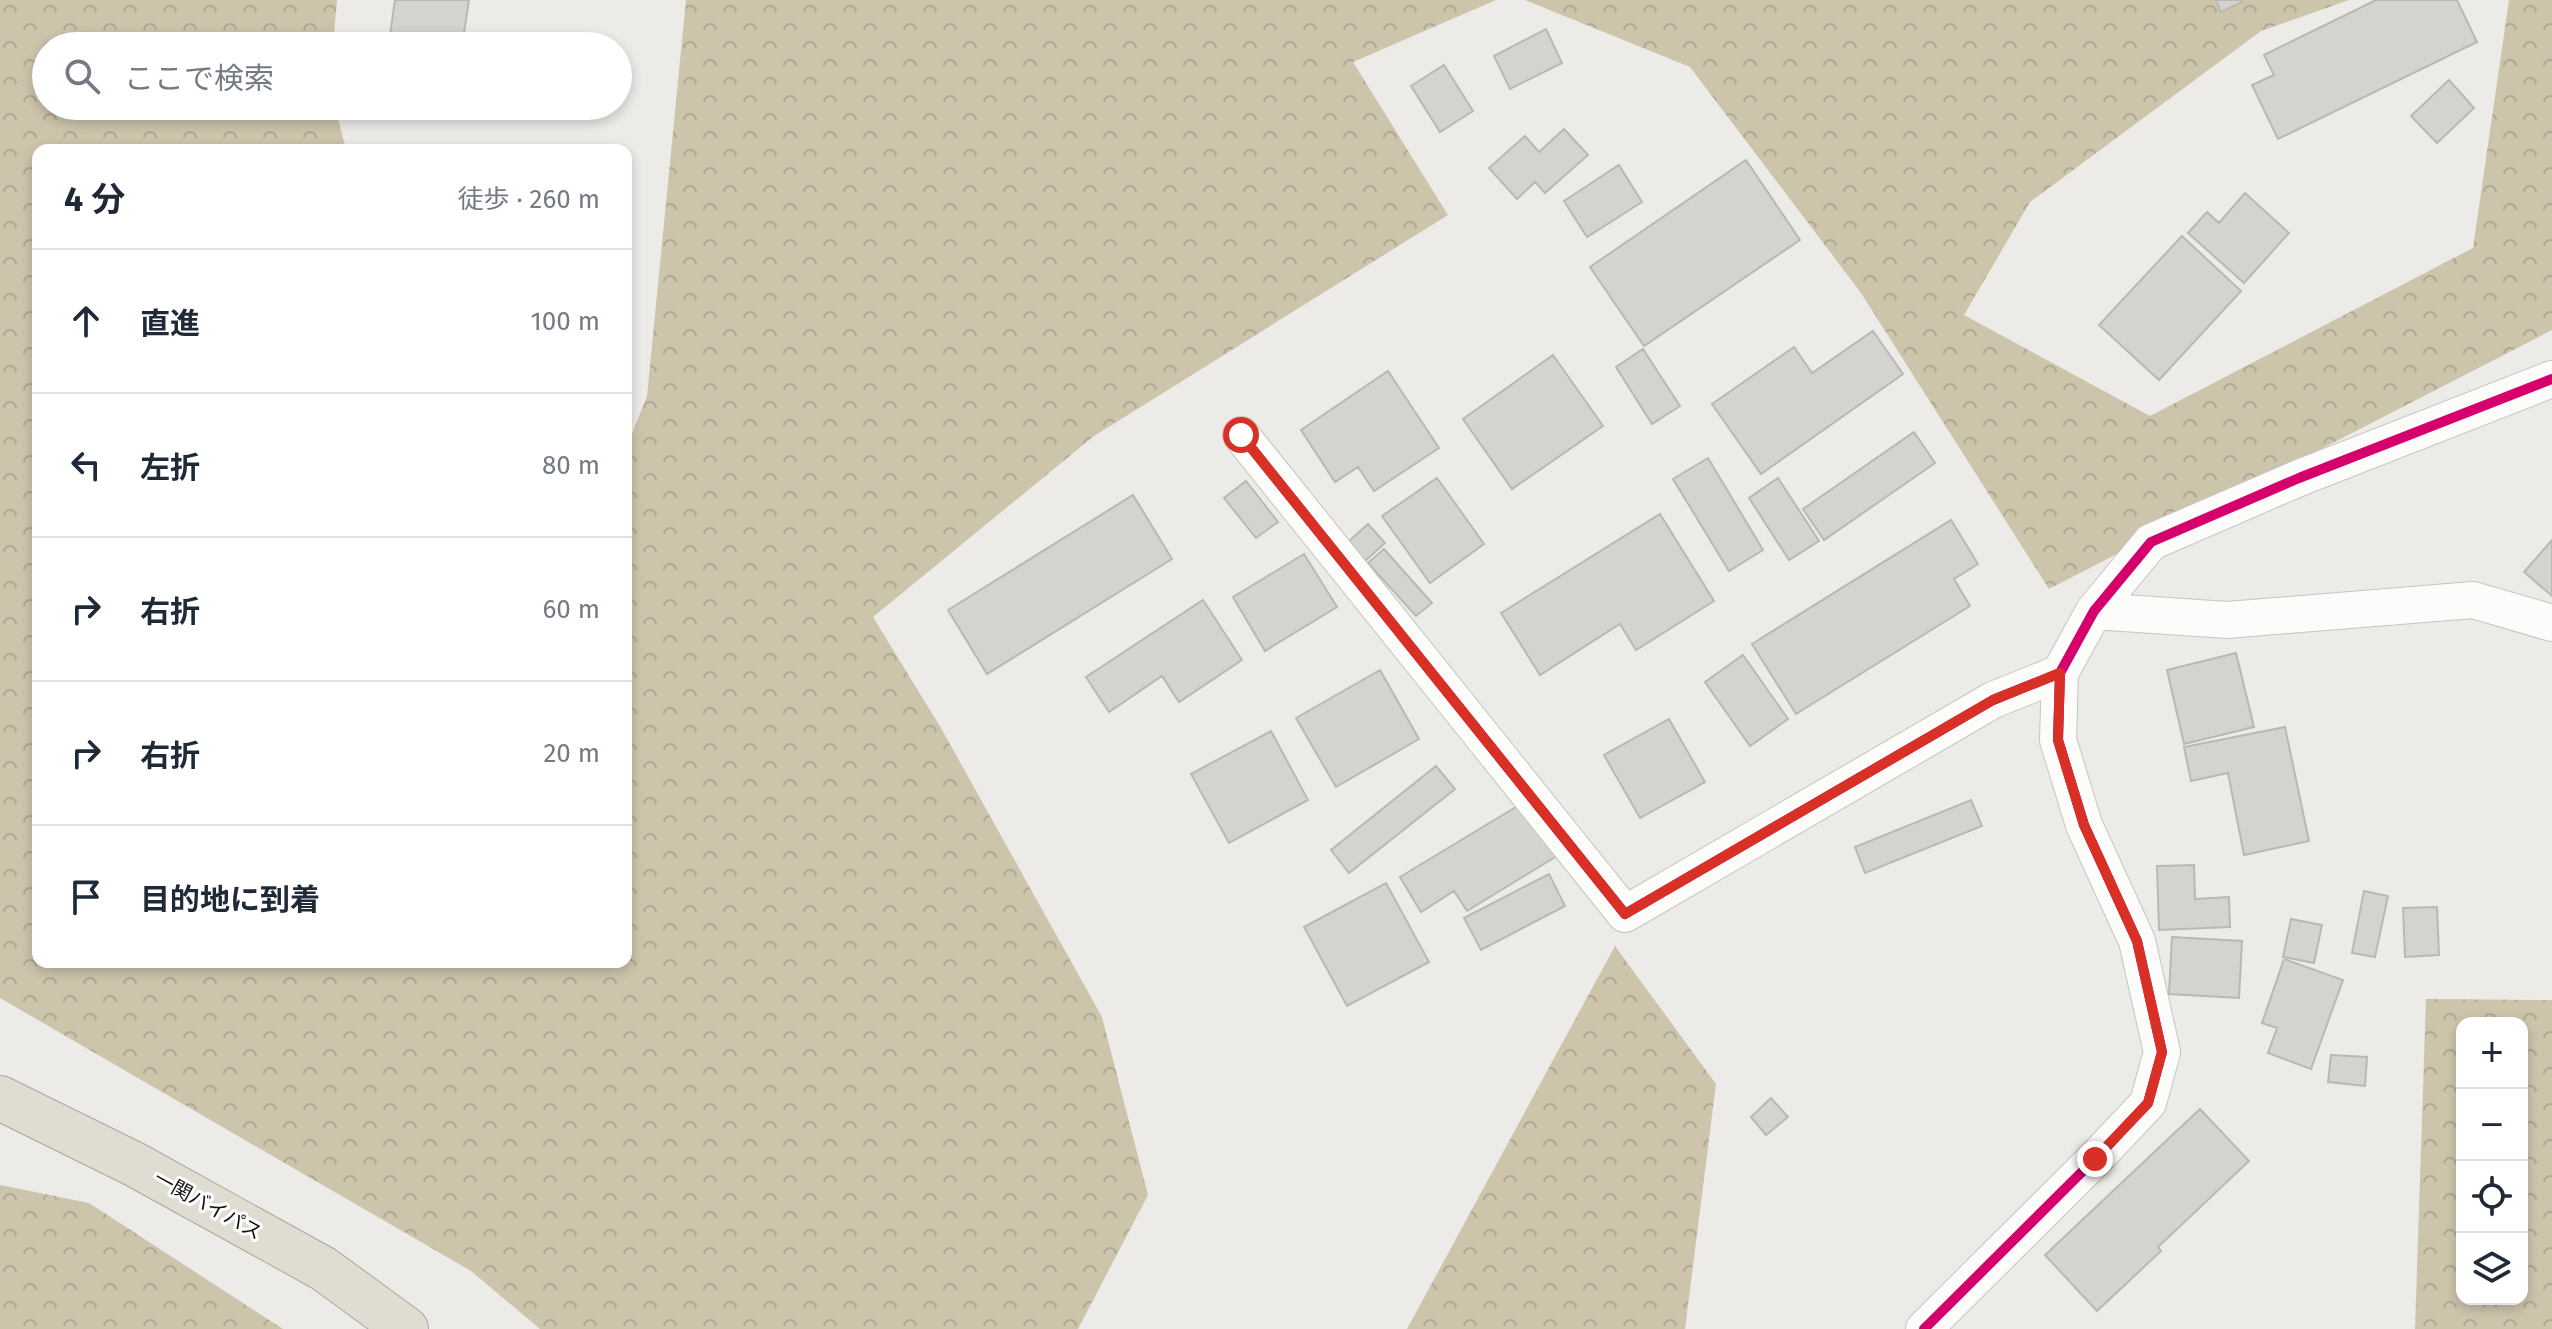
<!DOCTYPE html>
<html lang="ja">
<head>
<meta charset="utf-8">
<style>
	body { margin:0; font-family:"Fira Sans","Noto Sans JP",sans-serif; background:#f2f2f3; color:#1f2937 }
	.controls { position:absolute; right:24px; bottom:24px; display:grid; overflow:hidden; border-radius:16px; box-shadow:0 4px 12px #0003 }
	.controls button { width:72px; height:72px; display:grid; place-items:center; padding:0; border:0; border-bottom:2px solid #e0e1e3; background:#fff; color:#1f2937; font:40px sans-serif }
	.stop { position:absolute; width:24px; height:24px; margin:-18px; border:6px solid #d93025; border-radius:50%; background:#fff }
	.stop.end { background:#d93025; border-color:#fff; box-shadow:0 2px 8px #0008 }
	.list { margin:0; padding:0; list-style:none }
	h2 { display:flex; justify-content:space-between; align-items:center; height:104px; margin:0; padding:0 32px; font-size:34px }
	h2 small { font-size:26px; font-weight:400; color:#747a83 }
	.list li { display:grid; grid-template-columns:52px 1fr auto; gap:24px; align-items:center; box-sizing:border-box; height:144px; padding:0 32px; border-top:2px solid #e0e1e3 }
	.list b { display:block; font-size:30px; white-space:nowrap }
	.list em { font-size:26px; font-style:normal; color:#747a83 }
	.icon { flex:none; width:44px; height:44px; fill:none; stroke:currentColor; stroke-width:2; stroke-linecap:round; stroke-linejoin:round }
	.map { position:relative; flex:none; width:2552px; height:1329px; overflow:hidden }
	.search { position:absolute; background:#fff; box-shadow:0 4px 12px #0003; left:32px; top:32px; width:600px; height:88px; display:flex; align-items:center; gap:20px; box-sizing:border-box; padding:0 28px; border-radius:44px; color:#747a83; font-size:30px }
	.panel { position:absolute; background:#fff; box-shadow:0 4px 12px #0003; left:32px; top:144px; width:600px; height:824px; border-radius:16px }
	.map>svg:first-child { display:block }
	.forest { fill:url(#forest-crowns); fill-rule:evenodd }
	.building { fill:#d4d3d0; stroke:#b9b8b4; stroke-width:2 }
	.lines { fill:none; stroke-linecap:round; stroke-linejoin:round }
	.street-casing { stroke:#c6c5c2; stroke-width:38 }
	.highway-casing { stroke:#aba79b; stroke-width:46 }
	.street { stroke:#fcfcfb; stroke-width:36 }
	.highway { stroke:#dfddd2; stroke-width:44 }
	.cycleway-casing { stroke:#fff; stroke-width:15 }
	.cycleway { stroke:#d6006c; stroke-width:10 }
	.route { stroke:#d93025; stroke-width:10 }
	.labels { text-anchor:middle; stroke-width:6; stroke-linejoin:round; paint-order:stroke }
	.street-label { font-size:20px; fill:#141310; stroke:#fff }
</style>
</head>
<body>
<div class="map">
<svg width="2552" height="1329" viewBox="0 0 2552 1329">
	<defs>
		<pattern id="forest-crowns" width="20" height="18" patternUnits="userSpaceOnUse" patternTransform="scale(2)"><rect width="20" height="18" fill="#cdc4ac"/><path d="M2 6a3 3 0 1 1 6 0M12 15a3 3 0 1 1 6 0" fill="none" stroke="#afa893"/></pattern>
	</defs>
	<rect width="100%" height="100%" fill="#ecebe7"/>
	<path class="forest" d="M0 0H337L333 46H46V106H335L346 150H38V962H626V449L647 396 686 0H1496L1353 62 1448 215 1094 436 873 617 941 728 1102 1017 1148 1195 1078 1329H540L471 1271 0 998Z
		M1525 0H2349L2261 31 2030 202 1964 315 2150 416 2473 248 2509 0H2552V330L2049 589 1861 293 1690 67Z
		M1615 946 1716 1084 1685 1329H1407Z
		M2426 999 2552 1000V1329H2415ZM2462 1023H2522V1299H2462Z
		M0 1185 89 1203 283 1329H0Z"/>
	<path class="building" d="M395 0H469L462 46H418L389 42Z
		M2216 0H2241L2242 2 2221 12Z
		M2376 0H2457L2477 42 2278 139 2252 85 2274 75 2264 55Z
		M1546 29 1562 63 1510 89 1494 56Z
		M1444 65 1473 111 1440 132 1411 86Z
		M2449 80 2474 108 2437 143 2411 116Z
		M1564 129 1588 155 1545 193 1535 182 1517 199 1489 168 1525 136 1539 152Z
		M1746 160 1800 240 1644 346 1590 267Z
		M1619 165 1642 202 1587 237 1564 201Z
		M2245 193 2289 233 2244 283 2188 233 2207 212 2219 223Z
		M2182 236 2241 291 2159 380 2099 325Z
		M1873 331 1903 374 1761 474 1712 404 1794 347 1812 373Z
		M1643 349 1680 406 1652 424 1616 367Z
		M1553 355 1603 426 1512 489 1463 419Z
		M1388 371 1439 448 1374 491 1358 467 1335 482 1301 430Z
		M1914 432 1935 463 1824 540 1803 509Z
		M1708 458 1763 550 1729 571 1673 479Z
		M1437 478 1484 544 1430 583 1382 516Z
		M1778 478 1819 541 1789 560 1749 498Z
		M1246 481 1278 522 1256 538 1224 498Z
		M1133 495 1172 559 987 674 948 610Z
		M1660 514 1714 601 1636 650 1620 624 1540 675 1501 613Z
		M1951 520 1978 564 1954 579 1970 606 1796 714 1752 644Z
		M1368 524 1385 543 1365 561 1348 542Z
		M2552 540V596L2524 572Z
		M1384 549 1432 603 1416 616 1368 563Z
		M1304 554 1337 607 1265 651 1233 597Z
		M1203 600 1242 660 1179 702 1162 676 1109 712 1086 677Z
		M2236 653 2254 727 2184 744 2167 670Z
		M1743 655 1788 719 1750 746 1705 682Z
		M1380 670 1419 739 1336 787 1296 718Z
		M1669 719 1705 782 1640 818 1604 755Z
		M2285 727 2309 841 2244 855 2228 773 2191 781 2184 747Z
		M1271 731 1308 800 1229 843 1191 774Z
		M1436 766 1455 789 1349 873 1331 850Z
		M1971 800 1982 826 1865 873 1855 847Z
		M1524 802 1557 856 1467 911 1454 891 1421 912 1400 877Z
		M2194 865 2195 899 2229 897 2230 927 2159 930 2157 866Z
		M1549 874 1565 906 1481 950 1464 918Z
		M1386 883 1429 962 1347 1006 1304 927Z
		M2364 891 2388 896 2375 957 2352 953Z
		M2437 907 2439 955 2405 957 2403 908Z
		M2291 919 2322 925 2314 963 2283 957Z
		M2172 937 2242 941 2239 998 2169 994Z
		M2284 959 2343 980 2311 1069 2268 1053 2277 1028 2262 1023Z
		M2331 1055 2367 1057 2365 1086 2328 1082Z
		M1771 1098 1788 1117 1766 1135 1751 1117Z
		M2200 1109 2249 1161 2158 1247 2161 1251 2097 1311 2045 1255Z"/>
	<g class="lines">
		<g class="street-casing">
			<path id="street" d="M1241 435 1625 914 1993 700 2060 673
				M2094 611 2227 620 2473 600 2552 623
				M1924 1329 2095 1159 2148 1103 2162 1052 2137 941 2084 825 2058 740 2060 673 2094 611 2151 542 2299 478 2552 379"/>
		</g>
		<g class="highway-casing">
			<path id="highway" d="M0 1098 134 1164 324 1269 406 1329"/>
		</g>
		<use href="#street" class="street"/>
		<use href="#highway" class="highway"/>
		<g class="cycleway-casing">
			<path id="cycleway" d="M1241 435 1625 914 1993 700 2060 673
				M1924 1329 2095 1159 2148 1103 2162 1052 2137 941 2084 825 2058 740 2060 673 2094 611 2151 542 2299 478 2552 379"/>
		</g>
		<use href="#cycleway" class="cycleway"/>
	</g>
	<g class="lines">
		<path class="route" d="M1241 435 1625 914 1993 700 2060 673 2058 740 2084 825 2137 941 2162 1052 2148 1103 2095 1159"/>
	</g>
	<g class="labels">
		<g class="street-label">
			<text transform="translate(208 1205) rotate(29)" y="7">一関バイパス</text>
		</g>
	</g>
</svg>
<div class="controls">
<button>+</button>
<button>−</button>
<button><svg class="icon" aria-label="locate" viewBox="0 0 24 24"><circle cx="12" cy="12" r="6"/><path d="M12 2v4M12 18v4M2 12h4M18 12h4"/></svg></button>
<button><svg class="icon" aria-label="layers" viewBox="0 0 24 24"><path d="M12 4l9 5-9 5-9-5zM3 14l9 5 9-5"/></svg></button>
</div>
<div class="stop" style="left:1241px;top:435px"></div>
<div class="stop end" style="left:2095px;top:1159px"></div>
<div class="search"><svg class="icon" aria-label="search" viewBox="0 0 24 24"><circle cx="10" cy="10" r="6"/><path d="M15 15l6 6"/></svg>ここで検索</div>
<section class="panel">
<h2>4 分<small>徒歩 · 260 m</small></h2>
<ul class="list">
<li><svg class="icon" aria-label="ahead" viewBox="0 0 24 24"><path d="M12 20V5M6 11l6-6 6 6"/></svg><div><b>直進</b></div><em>100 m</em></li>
<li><svg class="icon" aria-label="left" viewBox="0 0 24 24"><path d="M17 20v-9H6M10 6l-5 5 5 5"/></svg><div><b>左折</b></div><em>80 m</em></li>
<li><svg class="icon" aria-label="right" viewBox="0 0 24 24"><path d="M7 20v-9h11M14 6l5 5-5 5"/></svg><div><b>右折</b></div><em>60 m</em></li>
<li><svg class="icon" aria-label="right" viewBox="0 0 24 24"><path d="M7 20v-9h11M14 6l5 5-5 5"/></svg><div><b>右折</b></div><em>20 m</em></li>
<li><svg class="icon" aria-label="arrive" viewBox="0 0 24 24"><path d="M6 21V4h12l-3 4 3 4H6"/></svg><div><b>目的地に到着</b></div></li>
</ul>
</section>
</div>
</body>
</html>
